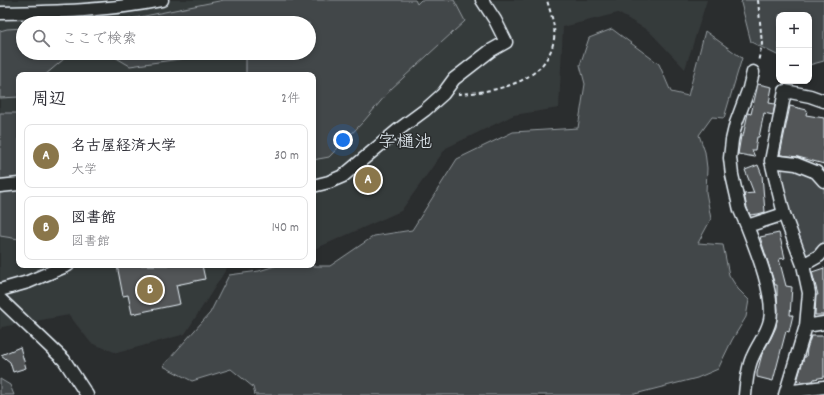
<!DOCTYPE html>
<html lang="ja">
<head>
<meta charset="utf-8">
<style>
	body { margin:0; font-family:Dekko,"Klee One",sans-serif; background:#f2f2f3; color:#2b2b33 }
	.controls { position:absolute; right:12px; top:12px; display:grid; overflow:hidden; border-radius:8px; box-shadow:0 2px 6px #0003 }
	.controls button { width:36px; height:36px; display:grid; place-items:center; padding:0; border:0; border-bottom:1px solid #e1e1e2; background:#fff; color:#2b2b33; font:20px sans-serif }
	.you { position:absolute; left:343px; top:140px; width:14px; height:14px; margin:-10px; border:3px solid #fff; border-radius:50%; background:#1a73e8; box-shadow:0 0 0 6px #1a73e833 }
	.badge { display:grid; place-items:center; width:26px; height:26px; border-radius:50%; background:#8a764a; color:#fff; font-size:13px; font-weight:700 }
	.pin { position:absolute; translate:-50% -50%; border:2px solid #fff; box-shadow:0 1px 4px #0006 }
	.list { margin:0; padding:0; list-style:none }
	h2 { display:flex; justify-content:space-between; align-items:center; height:52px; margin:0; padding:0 16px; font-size:17px }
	h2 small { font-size:13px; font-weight:400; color:#7c7c81 }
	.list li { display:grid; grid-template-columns:26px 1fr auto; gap:12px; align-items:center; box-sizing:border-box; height:64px; margin:0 8px 8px; padding:0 8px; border:1px solid #e1e1e2; border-radius:8px }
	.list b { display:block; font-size:15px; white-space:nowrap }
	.list p { margin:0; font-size:13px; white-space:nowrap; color:#7c7c81 }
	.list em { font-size:13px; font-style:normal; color:#7c7c81 }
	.icon { flex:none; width:22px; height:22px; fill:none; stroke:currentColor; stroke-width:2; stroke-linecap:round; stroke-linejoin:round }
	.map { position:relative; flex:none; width:824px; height:395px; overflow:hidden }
	.search { position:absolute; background:#fff; box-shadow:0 2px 6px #0003; left:16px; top:16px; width:300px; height:44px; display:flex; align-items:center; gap:10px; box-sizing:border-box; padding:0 14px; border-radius:22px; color:#7c7c81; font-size:15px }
	.panel { position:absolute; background:#fff; box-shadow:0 2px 6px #0003; left:16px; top:72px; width:300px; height:196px; border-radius:8px }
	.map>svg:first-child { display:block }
	.built { fill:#363a3b; fill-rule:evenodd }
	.green { fill:#424648; stroke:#959ca0 }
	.building { fill:#535759; stroke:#e8f1f8 }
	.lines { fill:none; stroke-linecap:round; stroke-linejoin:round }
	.minor-casing { stroke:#e8f1f8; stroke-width:15 }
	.path { stroke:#e8f1f8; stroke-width:2; stroke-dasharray:4 3; stroke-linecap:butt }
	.minor { stroke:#2a2d2e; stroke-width:12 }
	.labels { text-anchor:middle; stroke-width:3; stroke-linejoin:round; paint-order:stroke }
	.quarter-label { font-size:18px; fill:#e8f1f8; stroke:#2a2d2e }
</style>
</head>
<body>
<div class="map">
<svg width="824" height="395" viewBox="0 0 824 395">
	<rect width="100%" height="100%" fill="#2a2d2e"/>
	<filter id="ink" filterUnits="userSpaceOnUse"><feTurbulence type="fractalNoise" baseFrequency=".025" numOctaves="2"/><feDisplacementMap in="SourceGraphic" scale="8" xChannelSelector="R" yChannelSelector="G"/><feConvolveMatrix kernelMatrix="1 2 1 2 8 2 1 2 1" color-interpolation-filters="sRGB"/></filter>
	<g filter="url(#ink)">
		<path class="built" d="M0 0H707L685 69 649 31 618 13 563 27 559 108 514 115 446 148 401 211 317 248 313 249V75H19V265H229L185 334 117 353 91 343 69 315 2 327 0 330ZM23 23H309V53H23Z"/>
		<path class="green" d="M224 0H415L417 4 421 0H454L465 21 391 89 364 121 329 157 313 160V75H246V53H309V23H247V22L245 23H95L120 21Z
			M742 0H824V61L809 65V15H779V56L751 42 741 3Z
			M23 28V53H71L45 75H19V97L0 98V31L7 29Z
			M612 29 659 64 671 92 688 96 705 31 742 58 732 91 724 118 712 117 699 135 705 152 707 168 706 192 711 219 698 243 723 245 729 275 738 289 749 300 746 317 732 340 718 369 697 378 631 395H255L253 387 231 369 192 381 163 366 210 313 229 275 259 271 278 265H288L295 266H330L374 236 412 230 457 159 513 132 578 128 585 84 580 65 589 38Z
			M108 53H206L201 56 130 66Z
			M0 113H19V239L0 236Z
			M782 166 798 170 815 177 824 187V241L816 251 805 257 789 212 784 194Z
			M0 379 10 385 14 395H0Z"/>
		<path class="building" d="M758 84 772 87 769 103 775 104 773 115 764 113 759 137H757L755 150H752L755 157 738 154 741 136H743L748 113 751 114Z
			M790 106 807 110 806 115 824 118V164L798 157 780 155Z
			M758 165 762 175 765 212 758 214 750 215 747 208 744 194 754 193 745 170Z
			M779 233 785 258 779 259 786 286 792 287 790 315H793L789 332 786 331 773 381 757 377V373L762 354 771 338 776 327 778 310 777 295V285H775L760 237Z
			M117 265H202L205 279 176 285 180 304 132 314 128 295 123 296Z
			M824 268V315H815L816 295H818L812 272Z
			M811 336H824V377L814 379 813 381 802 382 797 381 804 357H806L807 349Z
			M20 347 26 368 13 372 10 362 1 355Z"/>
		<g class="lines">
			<g class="minor-casing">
				<path id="minor" d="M0 13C54 12 109 11 162 0
					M771 161 796 164 816 172 824 181
					M0 186 19 184
					M313 186 329 182 343 176 398 130 425 110 443 94 454 79 490 51 506 42 495 20 482 0
					M747 226 740 210 732 175 730 158 732 140 736 123 749 88 753 72
					M803 265 819 256 824 250
					M0 290 28 282 68 265
					M0 299 64 360 87 395
					M806 326 824 323
					M786 392 824 387
					M745 395C746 384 748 365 753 356 758 344 767 334 770 320 775 296 756 249 747 226L784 214
					M785 395 806 326 809 293 803 265 784 214 771 161 785 91 810 96 824 101"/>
			</g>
			<path class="path" d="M758 0 762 44 758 62
				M458 94C495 92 547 83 554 39 556 26 550 12 547 0"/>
			<use href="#minor" class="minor"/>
		</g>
	</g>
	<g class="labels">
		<g class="quarter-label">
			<text x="405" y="147">字樋池</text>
		</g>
	</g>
</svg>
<div class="controls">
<button>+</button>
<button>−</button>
</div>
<div class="you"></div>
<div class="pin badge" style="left:368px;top:180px">A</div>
<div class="pin badge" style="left:150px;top:290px">B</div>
<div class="search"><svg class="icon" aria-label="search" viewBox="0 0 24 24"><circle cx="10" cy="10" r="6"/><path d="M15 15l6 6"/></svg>ここで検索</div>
<section class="panel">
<h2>周辺<small>2件</small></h2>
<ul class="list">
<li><span class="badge">A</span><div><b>名古屋経済大学</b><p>大学</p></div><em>30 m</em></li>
<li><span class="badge">B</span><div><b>図書館</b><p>図書館</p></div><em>140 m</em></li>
</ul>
</section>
</div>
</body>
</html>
